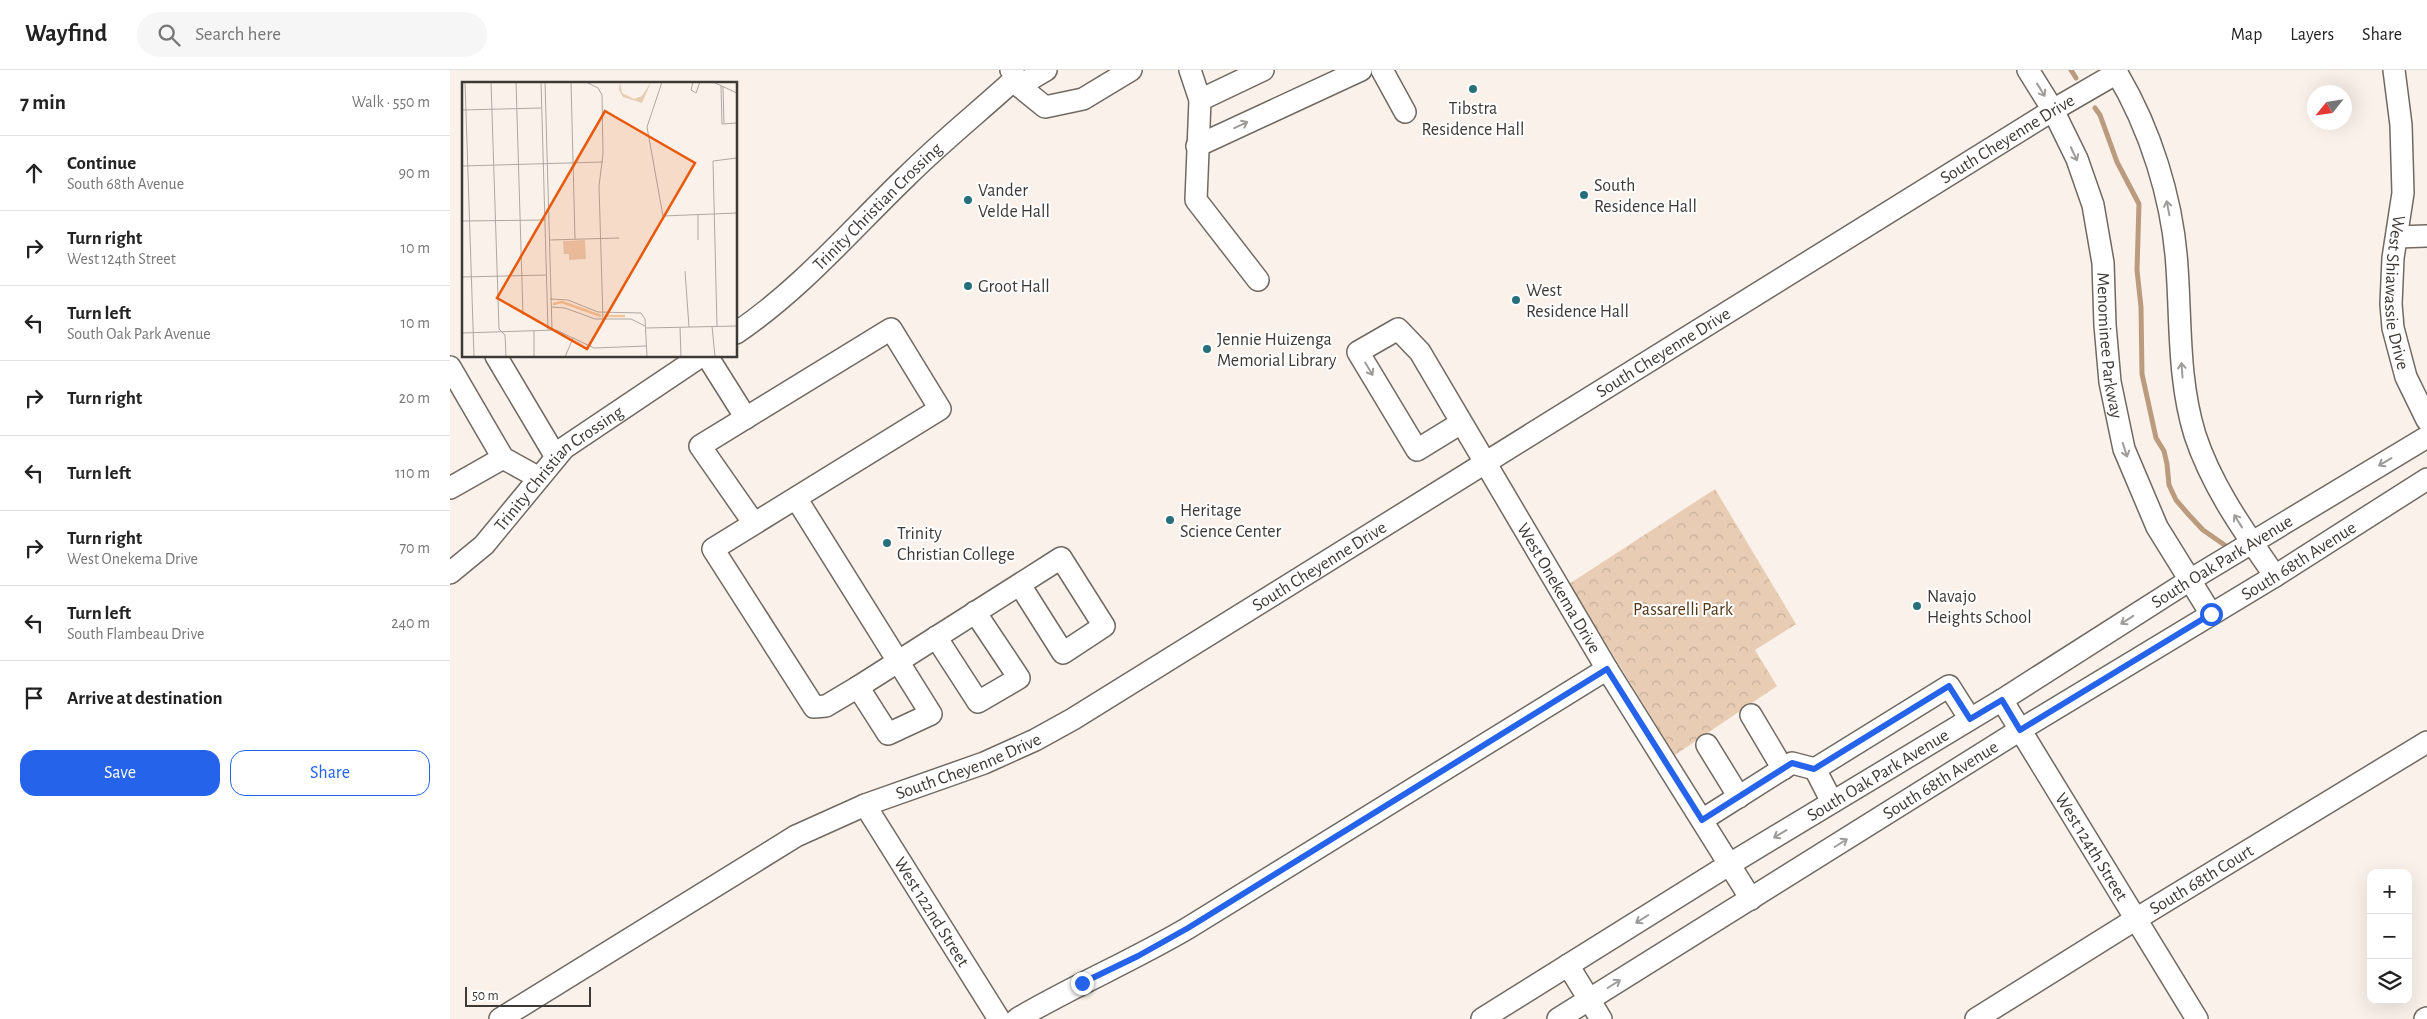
<!DOCTYPE html>
<html lang="en">
<head>
<meta charset="utf-8">
<style>
	body { margin:0; font-family:"Alegreya Sans",sans-serif; background:#f6f6f6; color:#222 }
	.controls { position:absolute; right:15px; bottom:15px; display:grid; overflow:hidden; border-radius:10px; box-shadow:0 5px 20px #0002 }
	.controls button { width:45px; height:45px; display:grid; place-items:center; padding:0; border:0; border-bottom:1px solid #e0e0e0; background:#fff; color:#222; font:25px sans-serif }
	.compass { position:absolute; left:1857px; top:15px; width:45px; height:45px; border-radius:50%; background:#fff; box-shadow:0 5px 20px #0002; rotate:240deg }
	.scale { position:absolute; left:15px; bottom:12px; width:126px; box-sizing:border-box; padding-left:5px; border:2px solid #3d3936; border-top:0; font-size:14px; line-height:18px; white-space:nowrap; color:#3d3936; -webkit-text-stroke:4px #fff; paint-order:stroke }
	.stop { position:absolute; width:15px; height:15px; margin:-11px; border:4px solid #2563eb; border-radius:50%; background:#fff }
	.stop.end { background:#2563eb; border-color:#fff; box-shadow:0 1px 5px #0008 }
	.list { margin:0; padding:0; list-style:none }
	h2 { display:flex; justify-content:space-between; align-items:center; height:65px; margin:0; padding:0 20px; font-size:21px }
	h2 small { font-size:16px; font-weight:400; color:#767676 }
	.list li { display:grid; grid-template-columns:32px 1fr auto; gap:15px; align-items:center; box-sizing:border-box; height:75px; padding:0 20px; border-top:1px solid #e0e0e0 }
	.list b { display:block; font-size:19px; white-space:nowrap }
	.list p { margin:0; font-size:16px; white-space:nowrap; color:#767676 }
	.list em { font-size:16px; font-style:normal; color:#767676 }
	.actions { display:flex; gap:10px; padding:15px 20px }
	.actions a { flex:1; padding:11px 0; border:1px solid #2563eb; border-radius:15px; text-align:center; font-size:18px; color:#2563eb }
	.actions .main { background:#2563eb; color:#fff }
	.icon { flex:none; width:28px; height:28px; fill:none; stroke:currentColor; stroke-width:2; stroke-linecap:round; stroke-linejoin:round }
	.map { position:relative; flex:none; width:1977px; height:949px; overflow:hidden }
	header { display:flex; align-items:center; gap:30px; box-sizing:border-box; height:70px; padding:0 25px; background:#fff; border-bottom:1px solid #e0e0e0 }
	header strong { font-size:24px }
	nav { display:flex; gap:28px; margin-inline-start:auto; font-size:18px }
	.search { width:350px; height:45px; background:#f6f6f6; display:flex; align-items:center; gap:12px; box-sizing:border-box; padding:0 18px; border-radius:28px; color:#767676; font-size:19px }
	main { display:flex }
	aside { flex:1; background:#fff }
	.map>svg:first-child { display:block }
	.park { fill:url(#park-crowns) }
	.lines { fill:none; stroke-linecap:round; stroke-linejoin:round }
	.stream { stroke:#bb9b7d; stroke-width:5 }
	.minor-casing { stroke:#706962; stroke-width:24 }
	.minor { stroke:#fff; stroke-width:21 }
	.oneway { stroke:#9e9c9a }
	.route { stroke:#2563eb; stroke-width:6 }
	.poi-dot { fill:#276f7a; stroke:#fff; stroke-width:2 }
	.labels { text-anchor:middle; stroke-width:4; stroke-linejoin:round; paint-order:stroke }
	.poi-label { font-size:18px; fill:#3d3936; stroke:#fff; text-anchor:start }
	.street-label { font-size:18px; fill:#3d3936; stroke:#fff }
	.park-label { font-size:18px; fill:#533515; stroke:#fff }
	.inset-river { fill:none; stroke:#f1c59b; stroke-width:2.5 }
	.inset-road { fill:none; stroke:#aea8a2; stroke-width:1 }
	.view { fill:#e8590c; fill-opacity:0.15; stroke:#e8590c; stroke-width:2.5 }
	.inset-edge { fill:none; stroke:#3d3936; stroke-width:2.5 }
</style>
</head>
<body>
<header>
<strong>Wayfind</strong>
<div class="search"><svg class="icon" aria-label="search" viewBox="0 0 24 24"><circle cx="10" cy="10" r="6"/><path d="M15 15l6 6"/></svg>Search here</div>
<nav><a>Map</a><a>Layers</a><a>Share</a></nav>
</header>
<main>
<aside>
<h2>7 min<small>Walk · 550 m</small></h2>
<ul class="list">
<li><svg class="icon" aria-label="ahead" viewBox="0 0 24 24"><path d="M12 20V5M6 11l6-6 6 6"/></svg><div><b>Continue</b><p>South 68th Avenue</p></div><em>90 m</em></li>
<li><svg class="icon" aria-label="right" viewBox="0 0 24 24"><path d="M7 20v-9h11M14 6l5 5-5 5"/></svg><div><b>Turn right</b><p>West 124th Street</p></div><em>10 m</em></li>
<li><svg class="icon" aria-label="left" viewBox="0 0 24 24"><path d="M17 20v-9H6M10 6l-5 5 5 5"/></svg><div><b>Turn left</b><p>South Oak Park Avenue</p></div><em>10 m</em></li>
<li><svg class="icon" aria-label="right" viewBox="0 0 24 24"><path d="M7 20v-9h11M14 6l5 5-5 5"/></svg><div><b>Turn right</b></div><em>20 m</em></li>
<li><svg class="icon" aria-label="left" viewBox="0 0 24 24"><path d="M17 20v-9H6M10 6l-5 5 5 5"/></svg><div><b>Turn left</b></div><em>110 m</em></li>
<li><svg class="icon" aria-label="right" viewBox="0 0 24 24"><path d="M7 20v-9h11M14 6l5 5-5 5"/></svg><div><b>Turn right</b><p>West Onekema Drive</p></div><em>70 m</em></li>
<li><svg class="icon" aria-label="left" viewBox="0 0 24 24"><path d="M17 20v-9H6M10 6l-5 5 5 5"/></svg><div><b>Turn left</b><p>South Flambeau Drive</p></div><em>240 m</em></li>
<li><svg class="icon" aria-label="arrive" viewBox="0 0 24 24"><path d="M6 21V4h12l-3 4 3 4H6"/></svg><div><b>Arrive at destination</b></div></li>
</ul>
<div class="actions"><a class="main">Save</a><a>Share</a></div>
</aside>
<div class="map">
<svg width="1977" height="949" viewBox="0 0 1977 949">
	<defs>
		<pattern id="park-crowns" width="20" height="18" patternUnits="userSpaceOnUse" patternTransform="scale(1.25)"><rect width="20" height="18" fill="#e8ccb3"/><path d="M2 6a3 3 0 1 1 6 0M12 15a3 3 0 1 1 6 0" fill="none" stroke="#c8b09b"/></pattern>
	</defs>
	<rect width="100%" height="100%" fill="#faf2ea"/>
	<path class="park" d="M1265 419 1346 554 1305 580 1327 616 1225 685 1119 514Z"/>
	<g class="lines">
		<path class="stream" d="M1621 0 1626 8
			M1645 38 1650 45 1667 92 1689 134 1687 200 1691 237 1692 304 1706 368 1714 381 1717 394 1719 415 1726 430 1739 445 1753 460 1776 476"/>
		<g class="minor-casing">
			<g id="minor">
				<path d="M740 0 750 30 746 130 808 210"/>
				<path d="M932 0 955 42"/>
				<path id="s1" d="M1578 0 1603 40 1627 89 1643 135 1653 193 1655 255 1660 312 1674 379 1707 457 1761 544"/>
				<path d="M1665 0C1700 57 1723 130 1727 197 1731 253 1728 310 1745 365 1762 417 1794 461 1825 506"/>
				<path id="s2" d="M1944 0 1951 55 1953 123 1943 188 1941 234 1943 258 1956 307 1977 350"/>
				<path d="M563 11 595 37 633 29 681 0"/>
				<path d="M569 16 596 0"/>
				<path d="M750 30 813 0"/>
				<path d="M747 76 911 0"/>
				<path d="M1947 167 1977 166"/>
				<path id="s3" d="M286 263C350 220 401 160 456 107 491 72 530 41 566 8L561 0"/>
				<path d="M46 286 106 387"/>
				<path d="M257 286 296 348"/>
				<path d="M0 297 53 388 89 408"/>
				<path id="s4" d="M1011 353 967 380 908 282 948 259 970 282 1157 599 1301 829"/>
				<path d="M0 418 53 388"/>
				<path d="M303 452 250 376 441 259 490 339 263 479 364 637 376 636 408 617 438 664 481 644 346 428"/>
				<path id="s5" d="M0 503 34 475 114 378 251 286"/>
				<path d="M486 567 528 632 569 608 525 542"/>
				<path d="M408 617 611 488 654 556 613 583 570 515"/>
				<path id="s6" d="M1552 630 1747 949"/>
				<path d="M1301 645 1333 699"/>
				<path d="M1257 675 1289 727"/>
				<path d="M1382 732 1365 699 1499 616 1520 649"/>
				<path id="s7" d="M415 735 549 949"/>
				<path d="M1252 750 1342 693 1365 699"/>
				<path d="M1118 895 1151 949"/>
				<path id="s8" d="M50 949 346 766 415 735 534 693 585 670 623 649 1603 40 1667 3"/>
				<path d="M567 949C623 916 682 891 738 858L1157 599"/>
				<path id="s9" d="M1032 949 1280 794 1552 630 1740 510 1977 367"/>
				<path id="s10" d="M1108 949 1570 660 1825 506 1977 409"/>
				<path id="s11" d="M1526 949 1686 849 1977 672"/>
				<path d="M1975 949 1977 948"/>
			</g>
		</g>
		<use href="#minor" class="minor"/>
	</g>
	<defs><path id="oneway-shaft" d="M-6 0H5M1.5-3L5.5 0L1.5 3" fill="none" stroke-width="1.6" stroke-linecap="round" stroke-linejoin="round" transform="scale(1.25)"/></defs>
	<g class="oneway">
		<use href="#oneway-shaft" transform="translate(1591 20) rotate(58)"/>
		<use href="#oneway-shaft" transform="translate(791 55) rotate(-25)"/>
		<use href="#oneway-shaft" transform="translate(1624 84) rotate(65)"/>
		<use href="#oneway-shaft" transform="translate(1718 138) rotate(-101)"/>
		<use href="#oneway-shaft" transform="translate(919 299) rotate(59)"/>
		<use href="#oneway-shaft" transform="translate(1732 300) rotate(-94)"/>
		<use href="#oneway-shaft" transform="translate(1675 380) rotate(72)"/>
		<use href="#oneway-shaft" transform="translate(1935 392) rotate(149)"/>
		<use href="#oneway-shaft" transform="translate(1788 451) rotate(-122)"/>
		<use href="#oneway-shaft" transform="translate(1677 550) rotate(147)"/>
		<use href="#oneway-shaft" transform="translate(1330 764) rotate(149)"/>
		<use href="#oneway-shaft" transform="translate(1391 773) rotate(-32)"/>
		<use href="#oneway-shaft" transform="translate(1192 849) rotate(148)"/>
		<use href="#oneway-shaft" transform="translate(1164 914) rotate(-32)"/>
	</g>
	<g class="lines">
		<path class="route" d="M632 913 688 886 738 858 1157 599 1252 750 1342 693 1364 699 1499 616 1520 649 1552 630 1570 660 1761 544"/>
	</g>
	<g class="poi-dot">
		<circle cx="1023" cy="19" r="5"/>
		<circle cx="1134" cy="125" r="5"/>
		<circle cx="518" cy="130" r="5"/>
		<circle cx="518" cy="216" r="5"/>
		<circle cx="1066" cy="230" r="5"/>
		<circle cx="757" cy="279" r="5"/>
		<circle cx="720" cy="450" r="5"/>
		<circle cx="437" cy="473" r="5"/>
		<circle cx="1467" cy="536" r="5"/>
	</g>
	<g class="labels">
		<g class="poi-label">
			<text x="1023" y="44" text-anchor="middle">Tibstra<tspan x="1023" dy="21">Residence Hall</tspan></text>
			<text x="1144" y="121">South<tspan x="1144" dy="21">Residence Hall</tspan></text>
			<text x="528" y="126">Vander<tspan x="528" dy="21">Velde Hall</tspan></text>
			<text x="528" y="222">Groot Hall</text>
			<text x="1076" y="226">West<tspan x="1076" dy="21">Residence Hall</tspan></text>
			<text x="767" y="275">Jennie Huizenga<tspan x="767" dy="21">Memorial Library</tspan></text>
			<text x="730" y="446">Heritage<tspan x="730" dy="21">Science Center</tspan></text>
			<text x="447" y="469">Trinity<tspan x="447" dy="21">Christian College</tspan></text>
			<text x="1477" y="532">Navajo<tspan x="1477" dy="21">Heights School</tspan></text>
		</g>
		<g class="street-label">
			<text dy="6" stroke="none"><textPath href="#s8" startOffset="1749">South Cheyenne Drive</textPath></text>
			<text dy="6" stroke="none"><textPath href="#s3" startOffset="190">Trinity Christian Crossing</textPath></text>
			<text dy="6" stroke="none"><textPath href="#s2" startOffset="224">West Shiawassie Drive</textPath></text>
			<text dy="6" stroke="none"><textPath href="#s1" startOffset="292">Menominee Parkway</textPath></text>
			<text dy="6" stroke="none"><textPath href="#s8" startOffset="1344">South Cheyenne Drive</textPath></text>
			<text dy="6" stroke="none"><textPath href="#s5" startOffset="152">Trinity Christian Crossing</textPath></text>
			<text dy="6" stroke="none"><textPath href="#s10" startOffset="871">South 68th Avenue</textPath></text>
			<text dy="6" stroke="none"><textPath href="#s9" startOffset="870">South Oak Park Avenue</textPath></text>
			<text dy="6" stroke="none"><textPath href="#s8" startOffset="939">South Cheyenne Drive</textPath></text>
			<text dy="6" stroke="none"><textPath href="#s4" startOffset="518">West Onekema Drive</textPath></text>
			<text dy="6" stroke="none"><textPath href="#s8" startOffset="534">South Cheyenne Drive</textPath></text>
			<text dy="6" stroke="none"><textPath href="#s9" startOffset="465">South Oak Park Avenue</textPath></text>
			<text dy="6" stroke="none"><textPath href="#s10" startOffset="451">South 68th Avenue</textPath></text>
			<text dy="6" stroke="none"><textPath href="#s6" startOffset="172">West 124th Street</textPath></text>
			<text dy="6" stroke="none"><textPath href="#s11" startOffset="265">South 68th Court</textPath></text>
			<text dy="6" stroke="none"><textPath href="#s7" startOffset="126">West 122nd Street</textPath></text>
		</g>
		<g class="park-label">
			<text x="1233" y="545">Passarelli Park</text>
		</g>
	</g>
	<g transform="translate(12 12)">
		<rect width="275" height="275" fill="#faf2ea"/>
		<path d="M158 0 160 11 172 17 180 14 189 0 180 21 161 15 157 8Z" fill="#e8ccb3"/>
		<path d="M123 158 124 177 107 178V172H102L101 159Z" fill="#e8ccb3"/>
		<path class="inset-river" d="M91 222 100 220 139 234M143 234H163"/>
		<path class="inset-road" d="M3 0 12 275M29 0 37 247 43 253 44 275M54 0 61 233M79 0 86 248M83 0 90 248M109 0 113 157M124 0 136 6 140 13 141 72 137 104 141 238M200 0 185 45 201 134 275 131M231 0 229 8 234 11 238 0M251 0 275 11M259 4 260 42 275 41M261 5 262 41M0 28 79 26M0 84 141 80M0 139 84 138M87 158 157 156M236 158V133M223 189 227 245M0 195 85 193M88 217 106 218 136 230 179 231 183 237 185 275M89 225 103 226 133 237H169L183 244M250 244 253 275M218 245 219 275M255 245 251 79 275 76M184 246 275 244M72 249V275M0 251 94 248 132 266 184 264M103 275 111 256"/>
		<path class="view" d="M143 29 233 81 125 267 35 216Z"/>
		<rect width="275" height="275" class="inset-edge"/>
	</g>
</svg>
<div class="controls">
<button>+</button>
<button>−</button>
<button><svg class="icon" aria-label="layers" viewBox="0 0 24 24"><path d="M12 4l9 5-9 5-9-5zM3 14l9 5 9-5"/></svg></button>
</div>
<svg class="compass" viewBox="-18 -18 36 36"><path d="M0-13l5 13h-10z" fill="#e53935"/><path d="M0 13l5-13h-10z" fill="#767676"/></svg>
<div class="scale">50 m</div>
<div class="stop" style="left:1761px;top:544px"></div>
<div class="stop end" style="left:632px;top:913px"></div>
</div>
</main>
</body>
</html>
